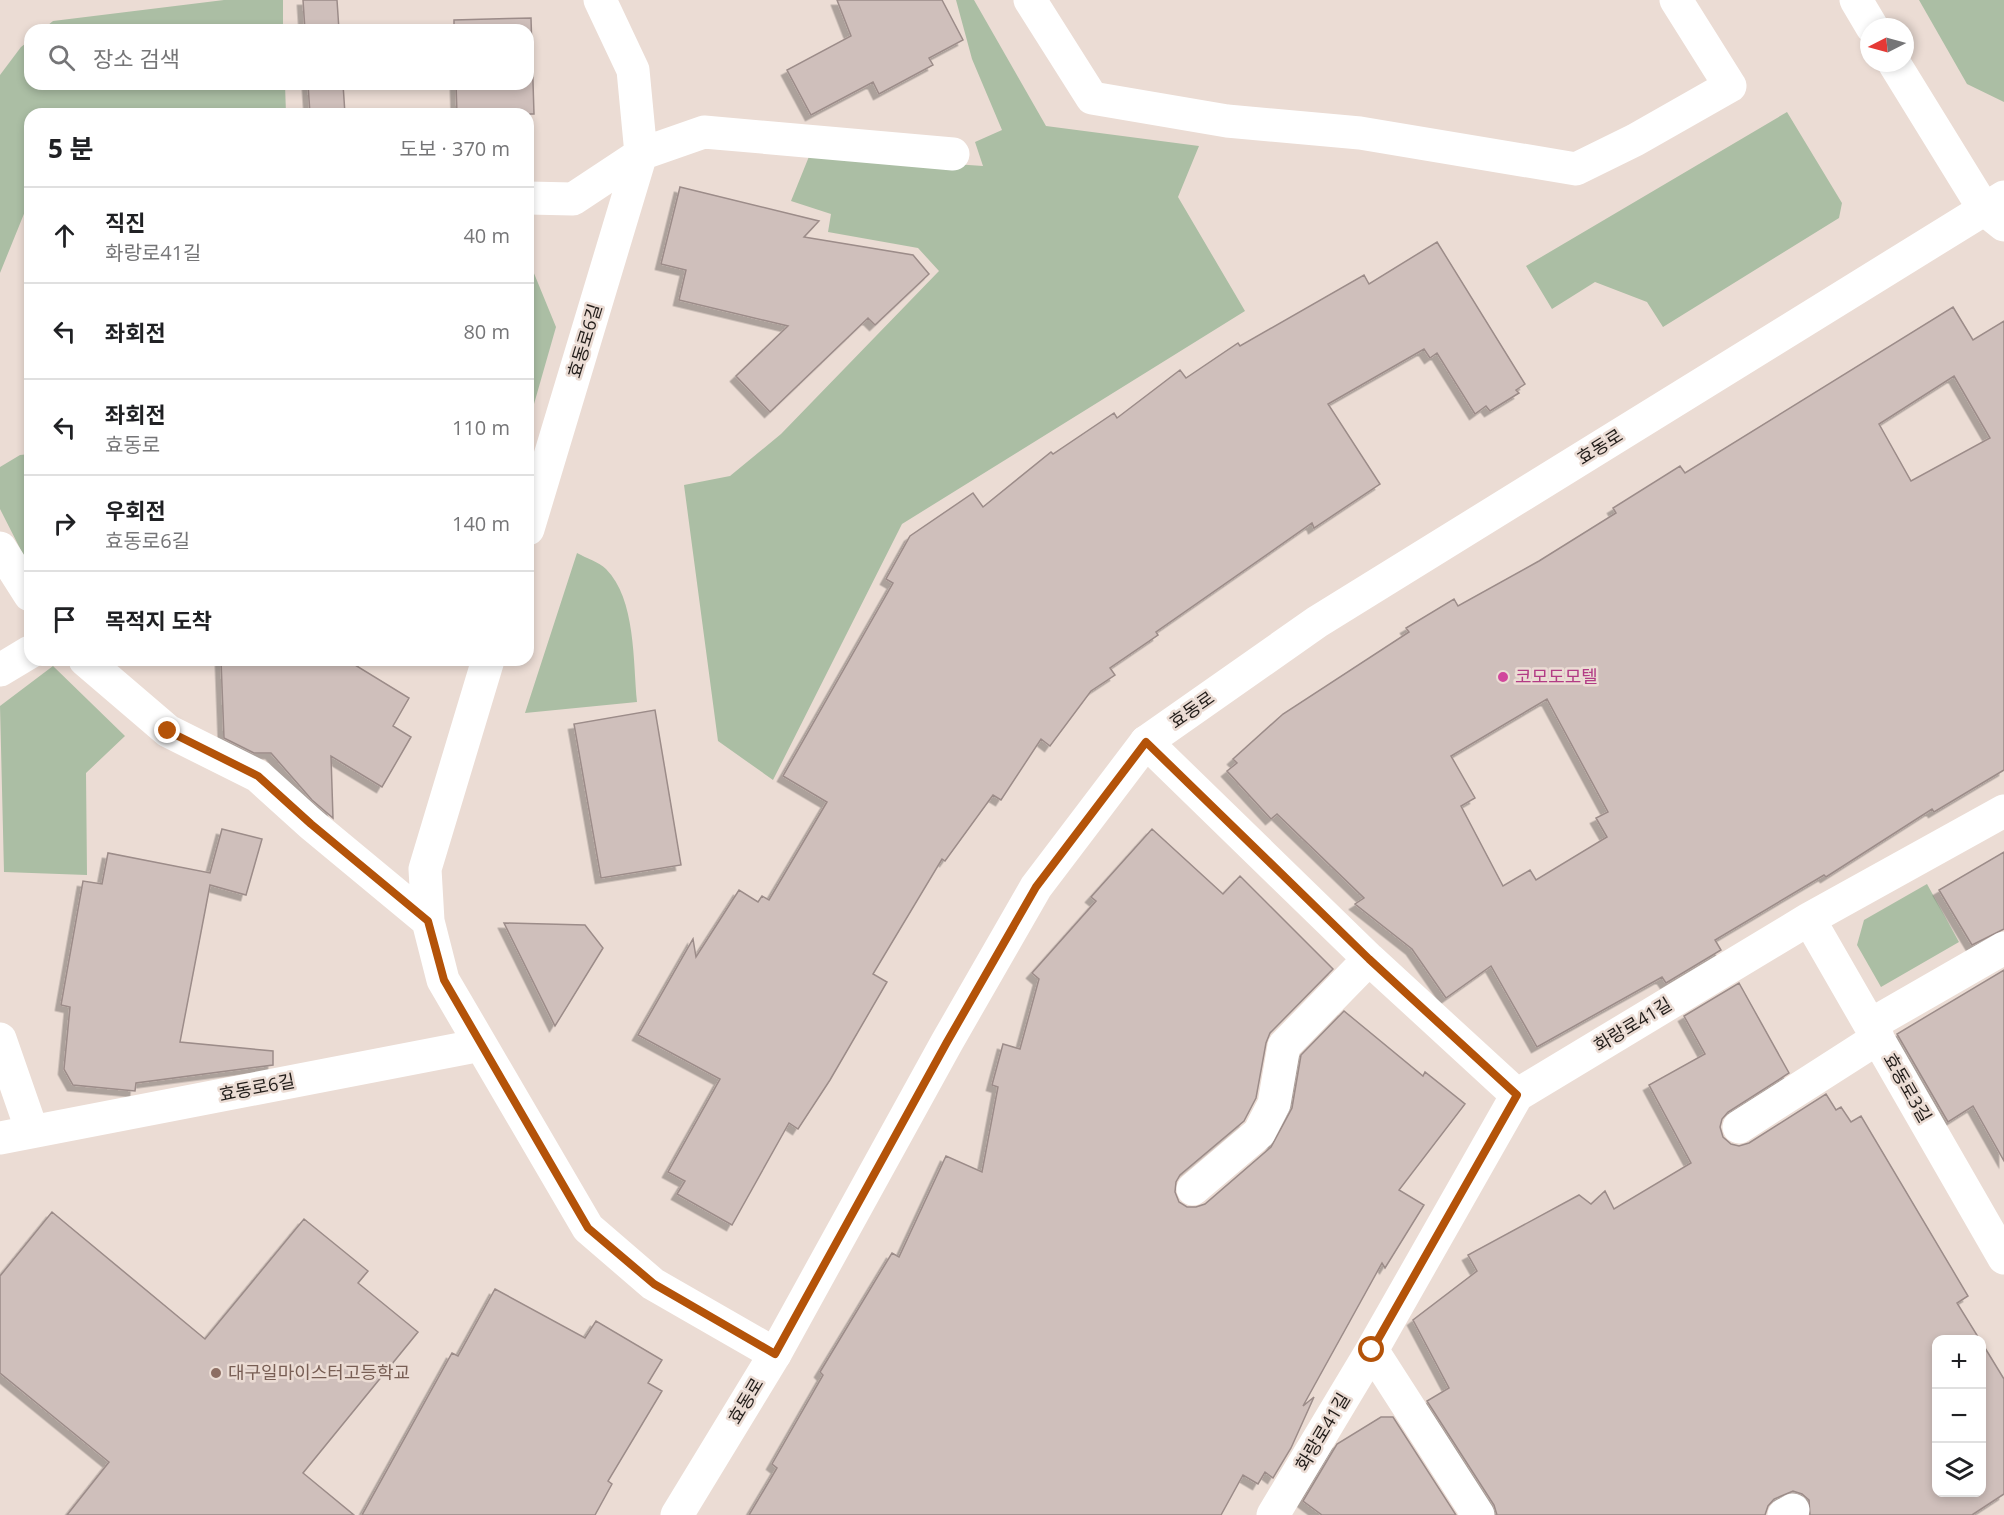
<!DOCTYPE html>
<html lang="ko">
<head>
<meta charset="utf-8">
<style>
	body { margin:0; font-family:"Open Sans","Noto Sans KR",sans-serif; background:#f2f2f2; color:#202124 }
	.controls { position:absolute; right:18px; bottom:18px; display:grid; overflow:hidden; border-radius:12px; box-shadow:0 3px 9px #0003 }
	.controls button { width:54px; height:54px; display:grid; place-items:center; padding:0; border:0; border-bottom:2px solid #e0e0e0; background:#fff; color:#202124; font:30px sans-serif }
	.compass { position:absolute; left:1860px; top:18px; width:54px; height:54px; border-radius:50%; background:#fff; box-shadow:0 3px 9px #0003; rotate:264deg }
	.stop { position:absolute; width:18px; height:18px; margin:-14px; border:4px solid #b45309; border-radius:50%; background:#fff }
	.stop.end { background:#b45309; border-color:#fff; box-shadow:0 2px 6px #0008 }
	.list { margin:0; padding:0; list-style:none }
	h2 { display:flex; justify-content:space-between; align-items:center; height:78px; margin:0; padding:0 24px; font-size:26px }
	h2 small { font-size:20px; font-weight:400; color:#757577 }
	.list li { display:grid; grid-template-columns:39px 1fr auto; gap:18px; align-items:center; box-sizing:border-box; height:96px; padding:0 24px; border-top:2px solid #e0e0e0 }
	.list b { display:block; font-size:22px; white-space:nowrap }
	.list p { margin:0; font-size:20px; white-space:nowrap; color:#757577 }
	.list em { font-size:20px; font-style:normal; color:#757577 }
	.icon { flex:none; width:33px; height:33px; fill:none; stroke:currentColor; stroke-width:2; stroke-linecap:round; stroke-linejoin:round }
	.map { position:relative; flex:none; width:2004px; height:1515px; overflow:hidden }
	.search { position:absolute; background:#fff; box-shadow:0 3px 9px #0003; left:24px; top:24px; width:510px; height:66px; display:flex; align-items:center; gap:15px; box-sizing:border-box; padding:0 21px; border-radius:18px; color:#757577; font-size:22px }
	.panel { position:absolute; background:#fff; box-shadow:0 3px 9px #0003; left:24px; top:108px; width:510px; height:558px; border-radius:18px }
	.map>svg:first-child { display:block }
	.green { fill:#abbea4 }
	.building { fill:#cfbfbb; stroke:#9c8c89; stroke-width:1.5; fill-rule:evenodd; filter:url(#shadow) }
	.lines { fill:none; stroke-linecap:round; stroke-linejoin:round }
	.minor { stroke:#fff; stroke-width:33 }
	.major { stroke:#fff; stroke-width:33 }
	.route { stroke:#b45309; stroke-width:8 }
	.hotel-dot { fill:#d1479c; stroke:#ebdcd4; stroke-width:2 }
	.education-dot { fill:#8d6e63; stroke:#ebdcd4; stroke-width:2 }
	.labels { text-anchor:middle; stroke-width:5; stroke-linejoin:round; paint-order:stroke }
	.street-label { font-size:18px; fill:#221d1a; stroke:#ebdcd4 }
	.hotel-label { font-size:18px; fill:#b23c85; stroke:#ebdcd4; text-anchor:start }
	.education-label { font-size:18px; fill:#785e54; stroke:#ebdcd4; text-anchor:start }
</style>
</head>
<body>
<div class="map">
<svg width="2004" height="1515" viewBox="0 0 2004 1515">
	<defs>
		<filter id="shadow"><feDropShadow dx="-5.5" dy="5.5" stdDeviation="0" flood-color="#0004"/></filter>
	</defs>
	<rect width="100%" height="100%" fill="#ebdcd4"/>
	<path class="green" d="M224 0H283V30H42L53 21Z
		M956 0H974L1046 126 1199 146 1178 197 1245 311 902 524 773 780 718 741 684 485 730 476 781 434 939 271 918 248 828 232 831 214 791 201 810 154 983 166 975 142 1002 130 972 59Z
		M1919 0H2004V102L1967 84Z
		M30 40V84H285L286 114H30V199L0 273V75L21 47Z
		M1787 112 1842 203 1839 218 1663 327 1647 302 1595 282 1552 309 1526 266Z
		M531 266 556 327 528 425V269Z
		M30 454V568L0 509V467L20 455Z
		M577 553C586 558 599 562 606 569 636 599 633 662 637 702L525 713Z
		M53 666 125 736 86 773 87 875 4 872 0 706Z
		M1927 884 1959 942 1881 987 1857 945 1864 920Z"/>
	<path class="building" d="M303 0H337L339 30H305Z
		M837 0H942L963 40 929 58 933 65 879 94 873 82 811 115 787 70 851 36Z
		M531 18 534 114H457L456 84H528V30H454V20Z
		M308 84H343L345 114H310Z
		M680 187 819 221 804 237 913 255 929 274 875 325 868 318 770 412 736 376 788 326 679 300 686 270 661 264Z
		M1437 242 1525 384 1516 390 1519 393 1490 411 1486 406 1475 414 1437 353 1430 358 1424 349 1328 404 1380 484 1314 528 1312 523 1156 632 1158 635 1110 668 1115 675 1091 691 1050 746 1041 739 1001 800 993 795 945 861 942 859 873 974 887 982 830 1080 798 1129 789 1123 732 1225 677 1194 685 1181 668 1172 720 1079 638 1035 693 939 696 957 739 890 758 902 762 896 769 900 827 802 783 776 893 583 886 579 910 536 973 493 983 507 1051 452 1053 454 1114 413 1117 418 1180 370 1186 378 1238 343 1240 346 1364 275 1369 284Z
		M1953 307 1973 340 2004 321V770L1934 812 1932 809 1826 877 1824 875 1715 940 1721 950 1666 983 1662 977 1537 1047 1491 966 1446 998 1412 949 1355 904 1364 898 1277 814 1271 819 1227 771 1237 763 1233 759 1283 714 1409 632 1406 628 1454 599 1458 606 1539 561 1616 513 1613 508 1680 466 1685 473ZM1954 376 1990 438 1911 481 1879 424ZM1547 699 1608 812 1596 818 1607 837 1536 880 1530 870 1503 886 1461 806 1475 798 1451 756Z
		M221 660H347L409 698 393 726 411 737 382 787 331 756 333 818 312 800 271 753H254L224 738Z
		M655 710 681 865 601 878 574 724Z
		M222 829 262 839 246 895 210 885 180 1042 273 1051V1065L136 1083 135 1091 73 1085 64 1069 70 1007 61 1005 83 881 102 884 108 853 210 873Z
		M1152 829 1223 894 1240 876 1333 969 1270 1033 1266 1043 1256 1098 1244 1121 1180 1175 1176 1182 1175 1192 1179 1202 1187 1207H1196L1205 1204 1271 1147 1292 1108 1301 1055 1344 1011 1423 1076 1425 1072 1465 1104 1399 1190 1424 1205 1385 1268 1382 1263 1303 1406 1314 1397 1291 1448 1273 1478 1265 1472 1258 1484 1243 1475 1221 1515H749L777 1468 772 1464 823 1375 820 1372 892 1253 899 1257 946 1156 982 1172 998 1087 992 1085 1003 1044 1020 1049 1039 979 1032 973 1096 901 1091 897Z
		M2004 852V929L1972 945 1939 890Z
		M504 923 585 925 603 948 555 1026Z
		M2004 970V1161L1973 1106 1948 1122 1897 1034Z
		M1739 983 1789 1073 1728 1112 1722 1119 1720 1127 1723 1137 1731 1144 1739 1146 1749 1143 1826 1094 1836 1110 1841 1107 1851 1122 1861 1116 1968 1296 1957 1303 1980 1340H1936V1492H1982V1343L2004 1379V1494L1972 1515H1810L1809 1500 1802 1494 1793 1491 1774 1499 1768 1506 1765 1515H1497L1494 1505 1427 1401 1449 1388 1413 1320 1477 1271 1468 1255 1579 1195 1591 1204 1605 1191 1614 1209 1691 1163 1649 1085 1705 1054 1684 1016Z
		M52 1212 205 1339 304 1219 368 1271 358 1283 418 1332 303 1473 354 1515H67L109 1462 0 1373V1276Z
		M495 1289 585 1338 596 1321 662 1360 648 1383 662 1391 608 1481 612 1484 595 1515H362L452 1353 458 1356Z
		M1381 1417H1393L1456 1515H1322L1303 1501 1337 1444Z"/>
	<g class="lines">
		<path class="minor" d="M1030 0 1092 98 1227 121 1360 133 1576 169 1635 140 1730 86 1676 0
			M1856 0 1872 27
			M1894 63 1984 209 2004 225
			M528 198 573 199 641 154 704 132 953 154
			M528 529 641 154 633 70 600 0
			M0 548 30 595
			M85 660 168 731 258 776 311 824 428 921
			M488 660 425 869 428 921 443 980 588 1228 653 1284 775 1354
			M0 670 30 652
			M1146 742 1369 959 1517 1095
			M1809 919 2004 1258
			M1870 1025 2004 948
			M0 1039 32 1131
			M1739 1127 1878 1038
			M0 1138 481 1045
			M1193 1189 1259 1133 1274 1104 1284 1046 1369 959
			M1372 1350 1478 1515
			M1273 1515 1372 1350 1517 1095 1809 919 2004 811
			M1784 1515 1793 1510"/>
		<path class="major" d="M677 1515 775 1354 947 1042 1036 887 1146 742 1317 622 2004 197"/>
	</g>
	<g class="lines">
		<path class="route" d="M168 731 258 776 311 824 428 921 444 980 588 1228 654 1284 775 1354 947 1042 1036 887 1146 742 1369 959 1517 1095 1372 1350"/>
	</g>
	<circle class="hotel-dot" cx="1503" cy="677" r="6"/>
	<circle class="education-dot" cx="216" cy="1373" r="6"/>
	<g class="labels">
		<g class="street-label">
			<text transform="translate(585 341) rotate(-73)" y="6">효동로6길</text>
			<text transform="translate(1600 447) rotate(-32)" y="6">효동로</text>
			<text transform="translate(1192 710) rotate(-35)" y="6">효동로</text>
			<text transform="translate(1633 1025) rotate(-31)" y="6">화랑로41길</text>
			<text transform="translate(257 1088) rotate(-11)" y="6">효동로6길</text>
			<text transform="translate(1907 1088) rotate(60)" y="6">효동로3길</text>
			<text transform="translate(746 1401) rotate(-59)" y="6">효동로</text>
			<text transform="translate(1323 1432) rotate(-59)" y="6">화랑로41길</text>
		</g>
		<g class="hotel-label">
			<text x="1515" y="683">코모도모텔</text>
		</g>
		<g class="education-label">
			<text x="228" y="1379">대구일마이스터고등학교</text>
		</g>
	</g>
</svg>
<div class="controls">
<button>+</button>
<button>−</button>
<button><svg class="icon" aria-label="layers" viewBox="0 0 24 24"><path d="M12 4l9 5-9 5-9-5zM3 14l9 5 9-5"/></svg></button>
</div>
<svg class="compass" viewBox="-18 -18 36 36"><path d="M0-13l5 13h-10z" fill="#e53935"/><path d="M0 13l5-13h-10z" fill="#757577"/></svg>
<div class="stop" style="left:1372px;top:1350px"></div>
<div class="stop end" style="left:168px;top:731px"></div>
<div class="search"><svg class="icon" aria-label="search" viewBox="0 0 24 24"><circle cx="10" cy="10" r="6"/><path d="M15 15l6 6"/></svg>장소 검색</div>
<section class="panel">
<h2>5 분<small>도보 · 370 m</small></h2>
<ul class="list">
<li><svg class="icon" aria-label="ahead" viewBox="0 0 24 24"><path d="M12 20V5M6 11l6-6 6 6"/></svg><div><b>직진</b><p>화랑로41길</p></div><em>40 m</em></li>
<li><svg class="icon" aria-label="left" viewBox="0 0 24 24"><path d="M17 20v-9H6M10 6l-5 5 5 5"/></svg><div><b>좌회전</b></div><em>80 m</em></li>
<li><svg class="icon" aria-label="left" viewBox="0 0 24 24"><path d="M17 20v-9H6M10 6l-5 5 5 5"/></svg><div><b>좌회전</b><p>효동로</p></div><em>110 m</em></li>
<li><svg class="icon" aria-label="right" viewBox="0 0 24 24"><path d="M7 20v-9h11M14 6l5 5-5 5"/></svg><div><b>우회전</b><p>효동로6길</p></div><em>140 m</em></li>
<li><svg class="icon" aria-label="arrive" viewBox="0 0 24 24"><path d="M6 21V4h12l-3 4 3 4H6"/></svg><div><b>목적지 도착</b></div></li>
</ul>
</section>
</div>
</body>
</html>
